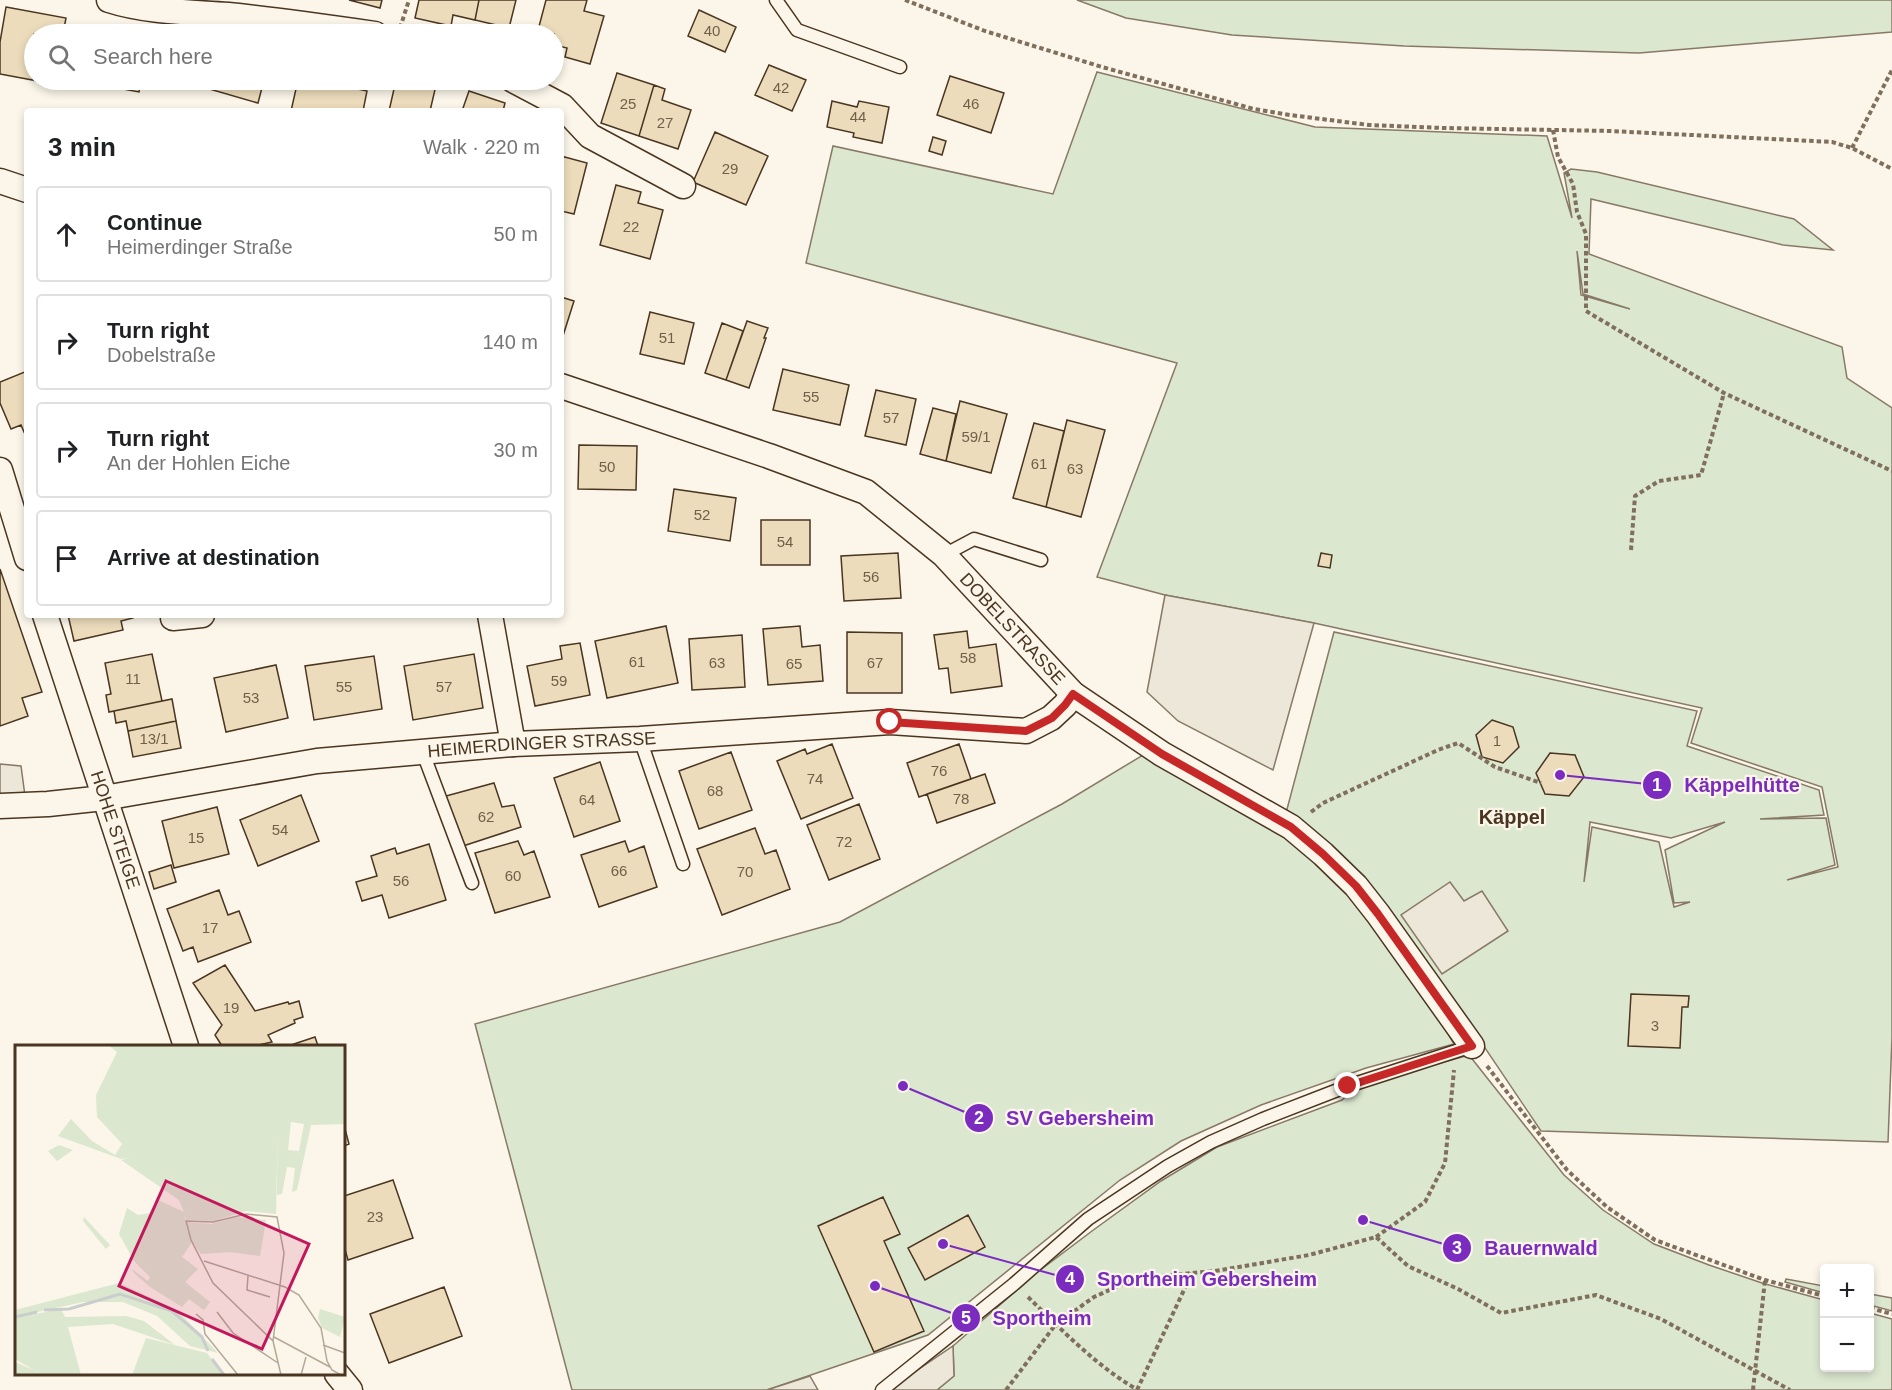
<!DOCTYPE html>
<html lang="en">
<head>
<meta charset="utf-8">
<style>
	body { margin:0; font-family:Helvetica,sans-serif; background:#f2f2f2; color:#202124 }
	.controls { position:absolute; right:18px; bottom:18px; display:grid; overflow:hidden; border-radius:6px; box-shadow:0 3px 9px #0003 }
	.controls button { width:54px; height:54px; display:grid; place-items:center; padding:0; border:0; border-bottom:2px solid #e0e0e0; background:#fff; color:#202124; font:30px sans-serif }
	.stop { position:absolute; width:18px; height:18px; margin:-14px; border:4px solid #c62828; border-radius:50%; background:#fff }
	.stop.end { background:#c62828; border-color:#fff; box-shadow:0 2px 6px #0008 }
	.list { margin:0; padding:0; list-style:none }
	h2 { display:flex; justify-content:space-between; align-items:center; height:78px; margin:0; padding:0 24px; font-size:26px }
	h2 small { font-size:20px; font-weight:400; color:#757577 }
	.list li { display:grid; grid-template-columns:39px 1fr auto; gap:18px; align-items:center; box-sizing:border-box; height:96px; margin:0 12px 12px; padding:0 12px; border:2px solid #e0e0e0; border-radius:6px }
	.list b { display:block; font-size:22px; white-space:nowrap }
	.list p { margin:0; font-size:20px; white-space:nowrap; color:#757577 }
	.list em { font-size:20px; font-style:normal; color:#757577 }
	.icon { flex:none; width:33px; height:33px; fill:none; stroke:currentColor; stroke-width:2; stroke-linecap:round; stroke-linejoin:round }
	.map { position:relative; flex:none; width:1892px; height:1390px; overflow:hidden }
	.search { position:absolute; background:#fff; box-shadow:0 3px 9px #0003; left:24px; top:24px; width:540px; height:66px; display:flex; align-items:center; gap:15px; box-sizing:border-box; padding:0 21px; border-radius:33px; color:#757577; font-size:22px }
	.panel { position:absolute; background:#fff; box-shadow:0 3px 9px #0003; left:24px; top:108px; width:540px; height:510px; border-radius:6px }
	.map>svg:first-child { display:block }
	.green { fill:#dce7d0; stroke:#887966; stroke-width:1.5; fill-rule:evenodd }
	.parking { fill:#ede7d9; stroke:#887966; stroke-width:1.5 }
	.building { fill:#ecdcbc; stroke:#4a3520; stroke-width:1.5 }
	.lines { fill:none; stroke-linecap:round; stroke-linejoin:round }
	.service-casing { stroke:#4a3520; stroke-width:15 }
	.minor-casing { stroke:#4a3520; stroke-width:27 }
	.path { stroke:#7f6f5c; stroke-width:4; stroke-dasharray:4.5 3; stroke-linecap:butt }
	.service { stroke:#fbf6e9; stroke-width:12 }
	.minor { stroke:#fbf6e9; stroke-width:24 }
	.route { stroke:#c62828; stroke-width:8 }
	.labels { text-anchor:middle; stroke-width:4.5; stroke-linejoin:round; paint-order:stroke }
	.number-label { font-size:15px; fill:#725f47 }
	.street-label { font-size:18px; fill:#4a3520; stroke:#fbf6e9 }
	.neighbourhood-label { font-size:20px; font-weight:bold; fill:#4a3520; stroke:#fbf6e9 }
	.inset-river { fill:none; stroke:#c9cecd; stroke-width:3 }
	.inset-road { fill:none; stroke:#b4a999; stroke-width:1.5 }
	.view { fill:#c2185b; fill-opacity:0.15; stroke:#c2185b; stroke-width:3 }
	.inset-edge { fill:none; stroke:#4a3520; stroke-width:3 }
	.leader { fill:none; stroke:#7b2cbf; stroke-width:2 }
	.callout-dot { fill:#7b2cbf; stroke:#fbf6e9; stroke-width:2 }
	.mark-label { font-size:18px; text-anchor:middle; font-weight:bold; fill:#fff }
	.callout-label { font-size:20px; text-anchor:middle; font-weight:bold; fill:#7b2cbf; stroke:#fbf6e9; stroke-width:4.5; stroke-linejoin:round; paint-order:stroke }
</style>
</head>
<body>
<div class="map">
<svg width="1892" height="1390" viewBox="0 0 1892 1390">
	<rect width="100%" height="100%" fill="#fbf6e9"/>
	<path class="green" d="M1077 0H1892V32L1639 53 1404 46 1232 35 1126 18Z
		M1097 72 1315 127 1547 136 1572 218 1564 173 1571 169 1597 172 1794 219 1833 250 1783 245 1591 199 1589 254 1842 347 1847 378 1892 408V1037L1888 1142 1541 1131 1419 950 1381 908 1286 813 1334 632 1697 711 1687 746 1819 790 1824 815 1760 819 1826 818 1835 865 1787 880 1838 867 1822 787 1691 743 1702 708 1314 623 1165 595 1097 577 1177 363 806 263 833 146 1053 194ZM1577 251 1583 294 1630 309 1581 295ZM1590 822 1671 838 1725 822 1665 850 1674 903 1690 902 1674 907 1659 842 1592 827 1584 882Z
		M1143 755 1305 845 1347 885 1417 980 1454 1044 1366 1068 1261 1105 1181 1141 1120 1180 928 1335 767 1390H572L475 1024 840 922 1062 804Z
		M1469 1055 1564 1175 1603 1210 1654 1244 1709 1265 1762 1283 1824 1300V1368H1870V1313L1892 1319V1390H937L954 1376 953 1346 1035 1274 1092 1231 1161 1181 1217 1147 1342 1100 1357 1086Z
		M1786 1279 1824 1286V1293L1785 1282Z
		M1870 1294 1892 1298V1311L1870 1305Z"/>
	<path class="parking" d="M1165 595 1314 623 1273 770 1178 721 1147 692Z
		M0 764 21 766 25 796H0Z
		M1450 882 1464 901 1482 891 1508 931 1442 974 1401 915Z
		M953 1346 954 1376 937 1390H888Z
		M810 1376 818 1390H767Z"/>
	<path class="building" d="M349 0H382L380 8Z
		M419 0H479L475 20 453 15 451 26 415 18Z
		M479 0H516L509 28 475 20Z
		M546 0H587L584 11 604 16 590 64 565 57 567 48 554 45V34H537Z
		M6 7 66 18 63 34H34V80H54V84L0 74V42Z
		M699 10 736 27 725 52 688 36Z
		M769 65 806 80 792 111 755 95Z
		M617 73 654 85 639 136 601 123Z
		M950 76 1004 93 991 133 937 115Z
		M96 80H141L139 92 95 84Z
		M208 80H264L258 103 206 88Z
		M298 80H316L367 91 363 111H291Z
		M396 80 437 81 430 111H389Z
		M654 85 665 89 662 100 691 110 678 149 639 136Z
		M469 91 505 103 503 111H462Z
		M832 101 857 107 859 101 889 107 882 143 853 137 854 133 827 127Z
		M715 132 768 156 746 205 693 182Z
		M933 137 946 141 942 155 929 151Z
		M561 156 587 163 574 214 561 211Z
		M616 185 641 192 638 203 663 210 650 259 600 245Z
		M561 297 574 301 562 339 561 338Z
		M650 312 694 323 684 364 640 354Z
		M747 321 768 328 764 338H766L749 388 726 380Z
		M722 323 743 331 726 380 705 373Z
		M783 369 849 385 840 425 773 410Z
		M27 371V439L21 425 11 429 0 403V382Z
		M876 390 916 399 906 445 865 436Z
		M960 401 1007 414 991 473 946 461Z
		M933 408 956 414 946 461 920 454Z
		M1067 420 1105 430 1081 517 1046 507Z
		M1034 423 1064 431 1046 507 1013 498Z
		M579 445 637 446 636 490 578 489Z
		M674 489 736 498 730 541 668 531Z
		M761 520H810V565H761Z
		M898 553 901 598 844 601 841 556Z
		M1321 553 1332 555 1330 568 1318 566Z
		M0 569 42 692 22 698 28 716 0 726Z
		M68 615H133V618L121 621 123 630 74 641Z
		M666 626 678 683 607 698 595 641Z
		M800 626 802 647 820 645 823 681 768 685 763 629Z
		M967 631 969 648 996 644 1002 686 951 693 948 668 939 669 934 635Z
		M847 632 902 633V693H847Z
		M742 635 745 687 692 690 689 639Z
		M580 643 590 695 535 706 527 666 562 659 560 646Z
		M152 654 162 701 109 712 106 695 111 694 105 663Z
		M474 654 483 708 413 720 404 666Z
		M374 656 382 709 314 720 305 666Z
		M276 665 288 718 226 732 214 678Z
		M172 699 176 721 128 731 126 721 116 723 114 711Z
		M1492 720 1513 727 1519 747 1503 763 1482 757 1476 735Z
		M176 721 181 748 133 757 128 731Z
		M832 744 853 798 801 819 777 761 805 749 807 754Z
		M959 744 971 779 919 797 907 763Z
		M731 752 752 810 699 829 679 771Z
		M1550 753 1575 755 1584 777 1569 796 1545 794 1536 773Z
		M600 762 620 821 574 837 554 778Z
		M985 774 995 803 937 823 927 794Z
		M494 783 502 807 514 805 521 827 463 846 446 796Z
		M301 795 319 841 258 866 240 820Z
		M859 804 880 859 829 880 807 825Z
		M217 807 229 854 174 868 162 821Z
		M755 828 765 854 776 850 790 889 722 915 697 849Z
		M518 841 524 855 534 851 550 897 495 913 475 853Z
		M625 841 629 852 644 846 657 887 599 907 581 855Z
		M429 844 446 900 389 918 382 895 362 901 356 882 377 876 371 856 395 848 397 854Z
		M171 865 176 882 154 889 149 872Z
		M219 890 228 915 239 911 251 942 198 962 193 947 183 951 167 909Z
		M225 965 255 1011 288 1002 289 1004 299 1001 303 1017 294 1020 295 1023 268 1035 272 1042 254 1046H222L215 1035 222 1025 193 983Z
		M1631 994 1689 996 1688 1007H1682L1680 1048 1628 1046Z
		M315 1037 318 1046H288Z
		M344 1125 349 1144 344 1146Z
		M393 1180 413 1238 348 1260 344 1246V1196Z
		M883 1197 900 1234 884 1241 924 1331 874 1352 818 1226Z
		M968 1215 985 1247 925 1280 908 1248Z
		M444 1287 462 1336 389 1363 370 1314Z"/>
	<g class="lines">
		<g class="service-casing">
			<path id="service" d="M776 0 797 30 900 67
				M944 555 974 539 1041 560
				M640 739 683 864
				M423 753 472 883
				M882 1390 1014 1284 1088 1219 1168 1166 1211 1142 1263 1119 1348 1086 1472 1046"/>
		</g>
		<g class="minor-casing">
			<g id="minor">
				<path d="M109 0C146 12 189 12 228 15 277 20 326 27 375 34"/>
				<path d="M513 80 562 106 590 136 683 186"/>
				<path d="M0 181 27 190"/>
				<path id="s1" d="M561 386 769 456 866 492 944 555 1073 694 1162 754 1291 827 1323 854 1356 886 1378 914 1472 1046"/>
				<path d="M0 470 27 558"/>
				<path id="s2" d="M45 615 186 1046"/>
				<path d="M490 615 513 744"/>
				<path d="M173 618 202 615"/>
				<path id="s3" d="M0 806 48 804 104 798 317 761 513 744 640 739 890 722 1026 731 1051 718 1065 705 1073 694"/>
				<path d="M337 1374 350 1390"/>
			</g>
		</g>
		<path class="path" d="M905 0 985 31 1102 67 1254 109 1290 115 1369 125 1443 128 1611 131 1832 142 1852 148 1892 169
			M400 28 409 0
			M1553 130 1558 157 1573 184 1577 212 1586 234V311L1724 393 1892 471
			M1852 148 1892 70
			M1631 550 1635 496 1659 481 1701 475 1724 393
			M1311 812 1323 803 1438 750 1458 743 1495 767 1541 783
			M1487 1066 1567 1170 1607 1207 1655 1240 1765 1280 1824 1296
			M1376 1237 1425 1202 1445 1163 1454 1070
			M1028 1297C1062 1330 1096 1366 1138 1390
			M1870 1308 1892 1314
			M1006 1390 1056 1324 1094 1297 1136 1278 1215 1271 1309 1255 1376 1237 1408 1266 1458 1289 1501 1313 1596 1295 1661 1319 1790 1390
			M1137 1390 1192 1273
			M1753 1390 1765 1280"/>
		<use href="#service" class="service"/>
		<use href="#minor" class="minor"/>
	</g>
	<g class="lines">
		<path class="route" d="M890 722 1026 731 1052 718 1065 705 1073 694 1162 754 1291 827 1323 854 1356 886 1378 914 1472 1046 1348 1086"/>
	</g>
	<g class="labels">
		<g class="number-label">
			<text x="712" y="36">40</text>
			<text x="781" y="93">42</text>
			<text x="628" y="109">25</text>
			<text x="971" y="109">46</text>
			<text x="858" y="122">44</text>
			<text x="665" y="128">27</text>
			<text x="730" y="174">29</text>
			<text x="631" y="232">22</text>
			<text x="667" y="343">51</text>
			<text x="811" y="402">55</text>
			<text x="891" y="423">57</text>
			<text x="976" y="442">59/1</text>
			<text x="1039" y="469">61</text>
			<text x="607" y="472">50</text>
			<text x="1075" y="474">63</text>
			<text x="702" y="520">52</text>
			<text x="785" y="547">54</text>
			<text x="871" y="582">56</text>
			<text x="968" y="663">58</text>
			<text x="637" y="667">61</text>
			<text x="717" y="668">63</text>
			<text x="875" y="668">67</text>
			<text x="794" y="669">65</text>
			<text x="133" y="684">11</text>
			<text x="559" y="686">59</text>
			<text x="344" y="692">55</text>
			<text x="444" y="692">57</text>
			<text x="251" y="703">53</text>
			<text x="154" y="744">13/1</text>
			<text x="1497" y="746">1</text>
			<text x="939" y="776">76</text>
			<text x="815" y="784">74</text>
			<text x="715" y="796">68</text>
			<text x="961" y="804">78</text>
			<text x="587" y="805">64</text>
			<text x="486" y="822">62</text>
			<text x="280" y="835">54</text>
			<text x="196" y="843">15</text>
			<text x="844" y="847">72</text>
			<text x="619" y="876">66</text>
			<text x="745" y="877">70</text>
			<text x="513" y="881">60</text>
			<text x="401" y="886">56</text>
			<text x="210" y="933">17</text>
			<text x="231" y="1013">19</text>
			<text x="1655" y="1031">3</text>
			<text x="375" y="1222">23</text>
		</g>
		<g class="street-label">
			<text dy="6" stroke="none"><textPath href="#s1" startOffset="524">DOBELSTRASSE</textPath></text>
			<text dy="6" stroke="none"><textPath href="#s3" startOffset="546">HEIMERDINGER STRASSE</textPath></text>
			<text dy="6" stroke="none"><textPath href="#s2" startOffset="226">HOHE STEIGE</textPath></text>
		</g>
		<g class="neighbourhood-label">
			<text x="1512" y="824">Käppel</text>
		</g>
	</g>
	<g transform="translate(15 1045)">
		<rect width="330" height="330" fill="#fbf6e9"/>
		<path d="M93 0H330V79L296 80 282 145 277 147 280 123 272 122 267 149 261 150 263 88 261 169 231 166 199 176 171 175 169 169 174 192 172 177 196 179 222 172 251 175 245 211 215 207 186 209 177 197 167 212 183 224 170 237 195 257 189 265 174 254 167 262 135 242 119 228 117 224 133 236 135 232 119 216 104 189 112 163 123 170 136 168 143 155 169 167 164 155 106 115 115 113 106 114 43 91 56 74 77 96 100 110 107 99 111 103 82 72 81 50 102 7ZM276 77 289 79 284 106 273 105ZM44 100 58 105 42 116 33 106ZM69 172 95 200 91 204 68 176ZM104 238 162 265 203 308 175 301 142 271 108 257H68L0 272V265ZM46 264 50 272 111 271 129 276 160 300 98 279 53 282 66 330H27L0 314V273ZM305 264 330 272 325 292 307 283 303 273ZM131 293 192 308 209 330H117ZM0 317 23 327 25 330H0Z" fill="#dce7d0" fill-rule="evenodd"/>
		<path class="inset-river" d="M29 265 54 264 105 249 157 266 187 292 193 306M0 272 22 267M197 314 209 330"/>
		<path class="inset-road" d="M189 216 270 242 284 250 306 283 312 316 317 325 326 330M233 231 232 245 255 252M202 267 218 288 263 318M181 269 188 275 190 289 223 330M259 292 315 322M258 296 269 208 262 172 231 169 198 177 171 176 176 195 198 238 258 296 266 330M308 300 330 308M286 330 291 312"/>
		<path class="view" d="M151 136 294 199 247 304 104 241Z"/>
		<rect width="330" height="330" class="inset-edge"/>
	</g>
	<path class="leader" d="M1560 775L1657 785M903 1086L979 1118M1363 1220L1457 1248M943 1244L1070 1279M875 1286L966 1318"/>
	<g class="callout-dot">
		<circle cx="1560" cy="775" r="6"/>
		<circle cx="903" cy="1086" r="6"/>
		<circle cx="1363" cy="1220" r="6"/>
		<circle cx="943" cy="1244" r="6"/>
		<circle cx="875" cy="1286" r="6"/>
		<circle cx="1657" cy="785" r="15"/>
		<circle cx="979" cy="1118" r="15"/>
		<circle cx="1457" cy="1248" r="15"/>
		<circle cx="1070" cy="1279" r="15"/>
		<circle cx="966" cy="1318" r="15"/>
	</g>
	<g class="mark-label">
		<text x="1657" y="791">1</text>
		<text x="979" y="1124">2</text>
		<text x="1457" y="1254">3</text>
		<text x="1070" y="1285">4</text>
		<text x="966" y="1324">5</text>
	</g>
	<g class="callout-label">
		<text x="1742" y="792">Käppelhütte</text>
		<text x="1080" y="1125">SV Gebersheim</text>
		<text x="1541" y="1255">Bauernwald</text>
		<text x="1207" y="1286">Sportheim Gebersheim</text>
		<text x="1042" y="1325">Sportheim</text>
	</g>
</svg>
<div class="controls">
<button>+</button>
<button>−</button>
</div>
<div class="stop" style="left:890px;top:722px"></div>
<div class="stop end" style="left:1348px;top:1086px"></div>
<div class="search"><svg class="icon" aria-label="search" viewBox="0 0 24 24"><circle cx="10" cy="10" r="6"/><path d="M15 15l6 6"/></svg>Search here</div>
<section class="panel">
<h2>3 min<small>Walk · 220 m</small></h2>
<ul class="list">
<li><svg class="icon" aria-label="ahead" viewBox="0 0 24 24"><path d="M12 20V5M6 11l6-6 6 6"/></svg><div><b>Continue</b><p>Heimerdinger Straße</p></div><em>50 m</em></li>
<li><svg class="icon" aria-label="right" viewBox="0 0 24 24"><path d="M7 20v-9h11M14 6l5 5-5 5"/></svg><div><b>Turn right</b><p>Dobelstraße</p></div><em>140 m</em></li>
<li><svg class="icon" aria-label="right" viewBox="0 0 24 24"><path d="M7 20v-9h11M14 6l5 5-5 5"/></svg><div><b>Turn right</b><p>An der Hohlen Eiche</p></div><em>30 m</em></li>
<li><svg class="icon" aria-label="arrive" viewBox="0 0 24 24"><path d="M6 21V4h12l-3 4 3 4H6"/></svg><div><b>Arrive at destination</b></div></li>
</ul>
</section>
</div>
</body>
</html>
